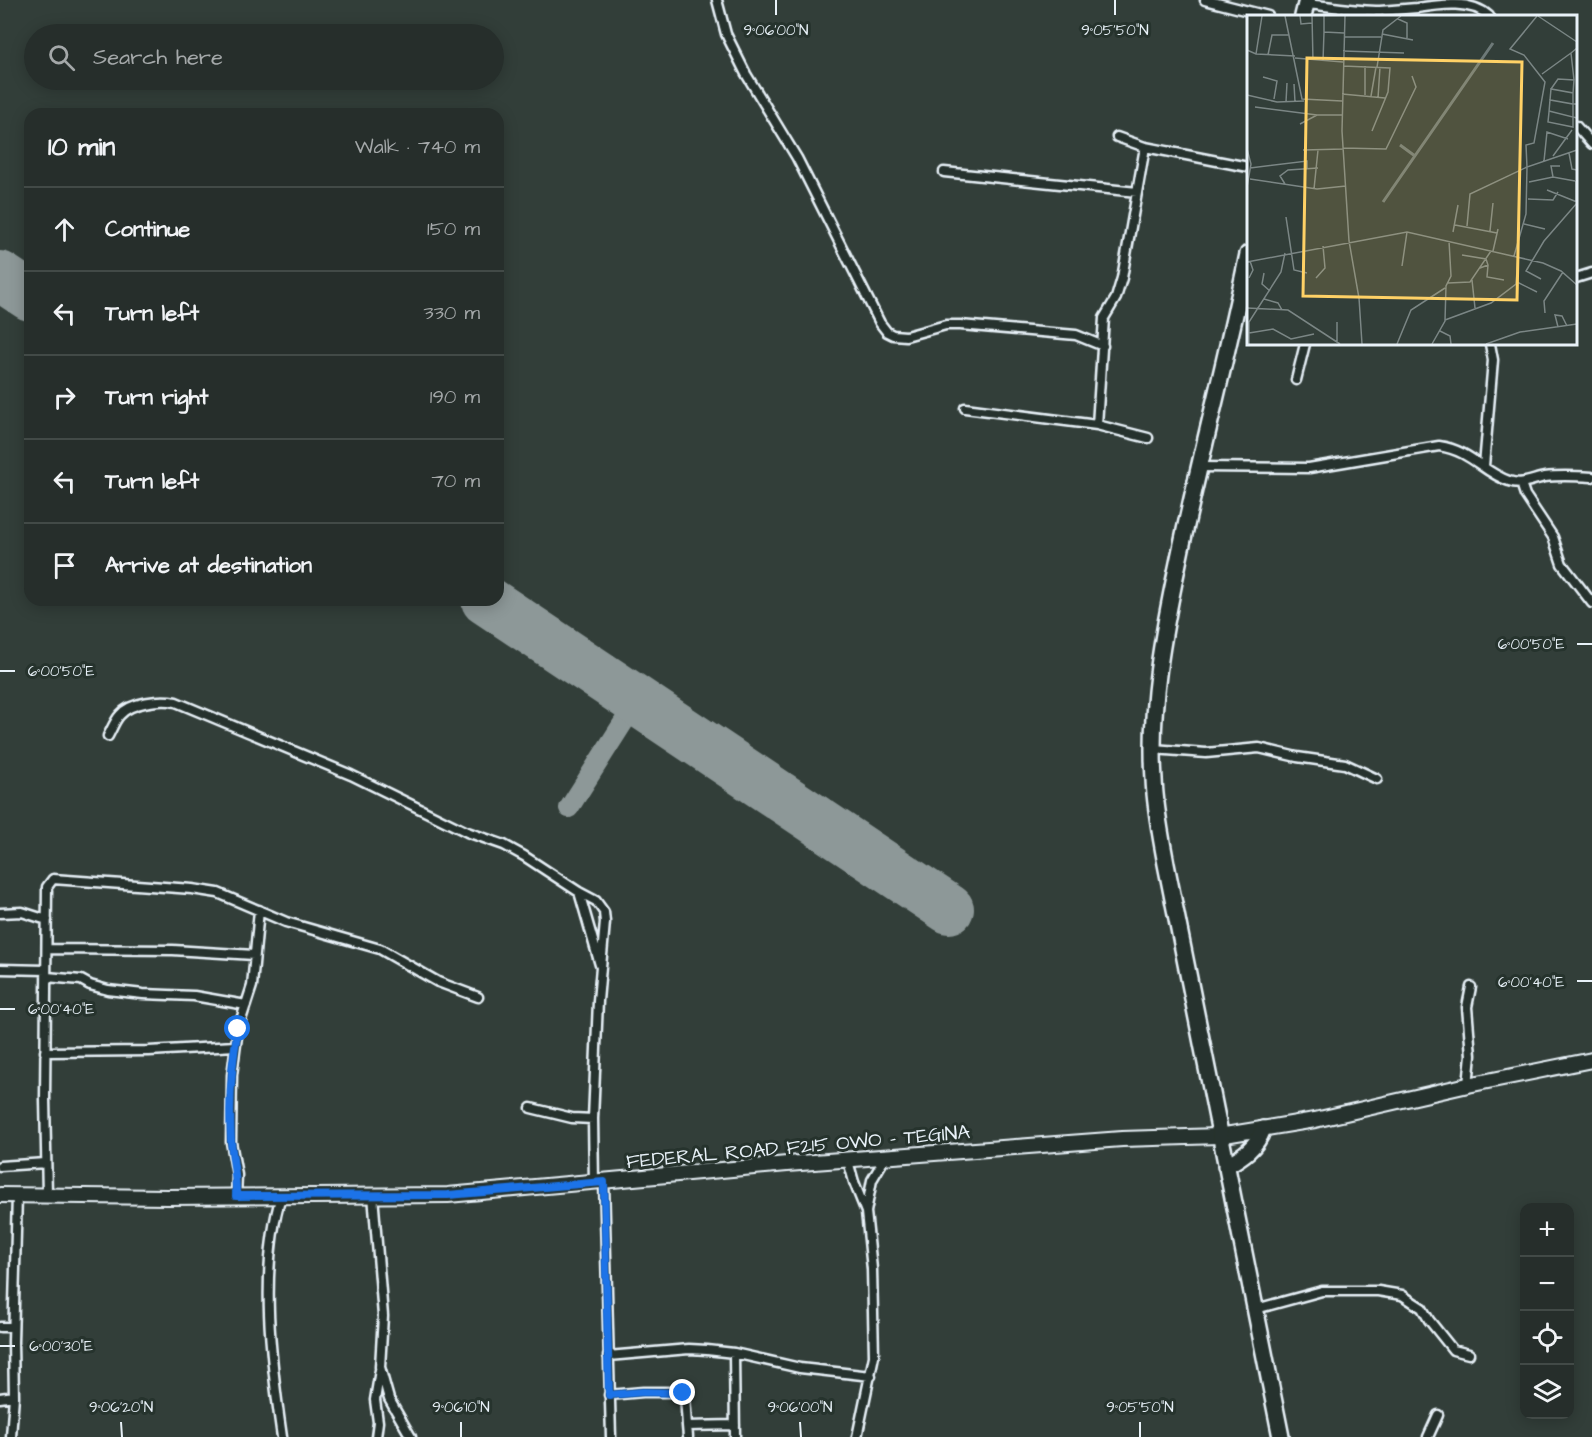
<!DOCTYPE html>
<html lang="en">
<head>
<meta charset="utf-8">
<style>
	body { margin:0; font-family:"Architects Daughter",sans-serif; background:#323a37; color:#f1f3f6 }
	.controls { position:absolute; right:18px; bottom:18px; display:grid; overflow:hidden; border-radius:12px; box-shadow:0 3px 15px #0003 }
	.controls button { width:54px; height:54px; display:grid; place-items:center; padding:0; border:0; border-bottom:2px solid #424a47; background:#262e2b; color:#f1f3f6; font:30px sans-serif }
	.stop { position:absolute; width:18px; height:18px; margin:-14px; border:4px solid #1a73e8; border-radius:50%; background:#fff }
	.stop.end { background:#1a73e8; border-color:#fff; box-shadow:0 2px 6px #0008 }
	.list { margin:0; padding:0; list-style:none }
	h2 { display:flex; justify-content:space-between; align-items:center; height:78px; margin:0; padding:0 24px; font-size:26px }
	h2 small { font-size:20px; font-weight:400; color:#a4a8a9 }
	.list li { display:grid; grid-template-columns:39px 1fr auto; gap:18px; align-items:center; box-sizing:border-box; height:84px; padding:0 24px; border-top:2px solid #424a47 }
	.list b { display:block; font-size:22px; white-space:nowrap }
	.list em { font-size:20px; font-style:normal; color:#a4a8a9 }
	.icon { flex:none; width:33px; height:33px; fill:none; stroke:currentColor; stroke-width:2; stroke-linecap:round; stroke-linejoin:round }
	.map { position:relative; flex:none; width:1592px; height:1437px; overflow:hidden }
	.search { position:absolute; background:#262e2b; box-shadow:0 3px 15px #0003; left:24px; top:24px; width:480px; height:66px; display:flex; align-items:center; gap:15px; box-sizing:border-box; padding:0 21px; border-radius:33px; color:#a4a8a9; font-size:22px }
	.panel { position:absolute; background:#262e2b; box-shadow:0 3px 15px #0003; left:24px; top:108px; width:480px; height:498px; border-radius:18px }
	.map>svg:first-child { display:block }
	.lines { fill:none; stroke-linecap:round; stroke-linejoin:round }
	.taxiway { stroke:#8d9898; stroke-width:20 }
	.runway { stroke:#8d9898; stroke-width:50 }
	.minor-casing { stroke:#e8f1f8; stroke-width:13 }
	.primary-casing { stroke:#e8f1f8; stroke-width:18 }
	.trunk-casing { stroke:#e8f1f8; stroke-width:20 }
	.minor { stroke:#26332d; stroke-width:8 }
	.primary { stroke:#26332d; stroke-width:14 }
	.trunk { stroke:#26332d; stroke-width:15 }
	.route { stroke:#1a73e8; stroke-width:8 }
	.ticks { fill:none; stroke:#e8f1f8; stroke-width:2 }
	.labels { text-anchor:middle; stroke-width:6; stroke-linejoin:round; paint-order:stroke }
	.street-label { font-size:20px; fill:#e8f1f8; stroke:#26332d }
	.inset-river { fill:none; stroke:#6d7978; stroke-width:3 }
	.inset-road { fill:none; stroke:#7b8685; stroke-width:1.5 }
	.view { fill:#ffd166; fill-opacity:0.15; stroke:#ffd166; stroke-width:3 }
	.inset-edge { fill:none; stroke:#e8f1f8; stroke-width:3 }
	.ticks-label { font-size:15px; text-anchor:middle; fill:#e8f1f8; stroke:#26332d; stroke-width:6; stroke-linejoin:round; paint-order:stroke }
</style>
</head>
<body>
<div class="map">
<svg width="1592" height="1437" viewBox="0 0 1592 1437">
	<rect width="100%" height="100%" fill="#323e39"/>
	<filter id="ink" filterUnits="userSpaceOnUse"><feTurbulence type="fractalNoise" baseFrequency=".0167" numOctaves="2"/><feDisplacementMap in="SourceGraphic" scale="12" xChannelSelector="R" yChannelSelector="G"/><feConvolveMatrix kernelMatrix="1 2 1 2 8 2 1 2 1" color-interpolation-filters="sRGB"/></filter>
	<g filter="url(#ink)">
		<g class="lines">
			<path class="taxiway" d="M569 808 637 701"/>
			<path class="runway" d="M0 276 30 296
				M486 600 949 909"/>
			<g class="minor-casing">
				<path id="minor" d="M717 0 726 34 746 74 797 158 880 323 887 332 893 335 906 336 946 325H960L1076 335 1103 346
					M1205 0 1268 16
					M1306 4C1330 6 1356 11 1380 11 1392 10 1405 9 1417 8 1442 4 1471 0 1489 16
					M1576 126 1592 144
					M1117 137 1145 147 1248 167
					M944 172 1137 192
					M1576 278 1592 273
					M1296 380 1305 344
					M965 408 1097 425 1148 438
					M1097 425 1104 318 1116 298 1122 278 1145 147
					M1484 466 1493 360 1490 344
					M1199 467 1309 468 1439 446C1472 451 1482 472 1509 481 1522 486 1533 479 1545 477 1561 475 1577 476 1592 477
					M1521 483 1525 495 1553 537 1562 564 1592 603
					M108 736C112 729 115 720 120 715 131 702 160 699 176 702L351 775 467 832 504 845 524 856 579 892 596 901 604 912 605 922 598 1001 593 1119 594 1183
					M1153 749 1206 753 1259 748 1297 757 1345 764 1377 779
					M579 892 600 965
					M0 913 22 912 47 920
					M47 949 173 950 254 955
					M0 969 46 970
					M47 977 81 980 90 985 108 990 143 994 194 996 246 1005
					M45 1052 149 1051 235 1046
					M1468 1085 1471 1055 1467 1007 1471 987
					M531 1108 572 1118 593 1119
					M848 1161 854 1182 866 1212
					M0 1166 46 1163
					M604 1182 611 1437
					M47 1195 45 1099 47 887 53 879 192 889 218 893 286 922 380 949 438 982 478 997
					M373 1195 383 1316 380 1367 389 1399 411 1437
					M236 1196 237 1175 231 1142 232 1075 238 1029 252 986 259 910
					M281 1196C259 1270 271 1361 282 1437
					M1256 1309 1322 1291H1378L1402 1295 1422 1308 1429 1320 1453 1350 1469 1354
					M0 1327H13
					M734 1353 735 1437
					M608 1356 689 1349 707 1350 734 1353 800 1368 871 1376
					M609 1395 643 1392H681L685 1395 687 1426
					M0 1398 14 1396
					M11 1437 14 1396 13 1342 17 1195
					M376 1437 378 1422 375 1400 380 1370
					M688 1437 687 1426 735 1425
					M857 1437 874 1356 872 1269 866 1212 872 1180 885 1158
					M1428 1437 1438 1415"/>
			</g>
			<g class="primary-casing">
				<path id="primary" d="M0 1195 167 1197 448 1195 787 1164 1122 1139 1219 1136 1315 1120 1468 1085 1592 1060"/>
			</g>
			<g class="trunk-casing">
				<path id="trunk" d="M1303 16 1307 0
					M1248 254C1227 358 1199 460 1178 563 1163 633 1149 707 1154 779 1155 808 1161 836 1166 864L1281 1437
					M1226 1166C1243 1156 1256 1148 1263 1129"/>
			</g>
			<use href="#minor" class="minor"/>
			<use href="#primary" class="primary"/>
			<use href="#trunk" class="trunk"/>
		</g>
	</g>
	<g class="lines" filter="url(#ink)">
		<path class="route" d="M238 1029C231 1065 229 1104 231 1140 232 1159 237 1177 236 1196L448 1195 604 1182 609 1395 643 1392 683 1393"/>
	</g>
	<path class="ticks" d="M776 0V15M1115 0V15M1577 644H1592M0 671H15M1577 981H1592M0 1009H15M0 1346H15M121 1422 122 1437M461 1422V1437M800 1422 801 1437M1140 1422V1437"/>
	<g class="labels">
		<g class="street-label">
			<text transform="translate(798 1146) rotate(-5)" y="7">FEDERAL ROAD F215 OWO - TEGINA</text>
		</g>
	</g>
	<g transform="translate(1247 15)">
		<rect width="330" height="330" fill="#323e39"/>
		<path class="inset-river" d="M153 130 168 141M136 187 246 28"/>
		<path class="inset-road" d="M38 1 55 84 95 86M53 1 54 9 65 8M65 1 66 46M77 1V17L97 18M98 1 95 116 102 226 112 283 115 329M291 1 330 27M0 4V35M151 4 160 8V23M135 19 166 25M97 22H134M0 35 9 39 48 41M96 36 157 38M9 39 15 1M21 40 25 20H42M48 43 96 47M76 46 77 17M96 51 143 53 141 77 125 116M118 51V80M130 52 136 15 154 1M295 59 324 38M16 62 30 66 27 84M327 65 324 38 330 33M47 69 48 87M304 74 311 64 327 65 326 78M95 79 138 83M0 80 30 87 57 86M124 81 129 52M131 83 133 52M39 87 40 68M330 89H326V102L330 103M8 92 70 100M302 96 326 102V112L301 107 302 97 303 85 326 89V78L304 74 303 85M53 109 70 100H95M96 133 139 134 169 72 165 61M0 134 4 149 0 172M56 135 97 134M322 138 325 154 330 155M306 141 325 115M297 146 300 117 321 124M3 153 60 146V153M306 162 304 151H313M3 164 70 174 99 171M329 166V187M282 167 306 162 328 166M38 169 33 161 41 155 71 153M67 174 71 135M300 175 330 187M281 184 306 185 311 177M39 202 47 255 60 258M277 209 298 214M208 210 250 218M220 211 223 179 280 152 279 130 287 128 298 67 277 40 263 34 290 1M243 216 246 188M206 217 211 190M246 236 251 214M215 240 239 244 241 250 233 253M267 241 279 199 280 152 330 135M0 247 160 217 296 248 314 256 330 270M241 250 240 262 257 265M155 251 160 217M17 258 15 269 23 276M2 263 6 255 3 246M69 263 78 253 76 231M294 264 279 256 297 226 330 188M225 265 228 293M270 267 290 277M201 268 223 267 244 236M17 284 31 288 35 295M0 293 41 295 93 329M298 298 297 286 316 257M198 305 244 288 269 269 271 242M90 307V328M311 312 308 300 315 301 320 311M193 316 203 321 204 329M2 318 26 314 44 324 67 319M2 329V307L34 257 38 238M150 329 164 295 198 273M185 329 198 306 199 271 204 261 202 226M239 329 273 317 330 309"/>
		<path class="view" d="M60 43 275 47 270 285 56 281Z"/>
		<rect width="330" height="330" class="inset-edge"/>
	</g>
	<g class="ticks-label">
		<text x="776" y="35">9°06'00"N</text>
		<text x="1115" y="35">9°05'50"N</text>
		<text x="1531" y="649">6°00'50"E</text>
		<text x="61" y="676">6°00'50"E</text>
		<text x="1531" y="987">6°00'40"E</text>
		<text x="61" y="1014">6°00'40"E</text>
		<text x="61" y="1351">6°00'30"E</text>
		<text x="121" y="1412">9°06'20"N</text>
		<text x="461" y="1412">9°06'10"N</text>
		<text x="800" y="1412">9°06'00"N</text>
		<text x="1140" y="1412">9°05'50"N</text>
	</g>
</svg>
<div class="controls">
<button>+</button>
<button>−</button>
<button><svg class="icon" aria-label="locate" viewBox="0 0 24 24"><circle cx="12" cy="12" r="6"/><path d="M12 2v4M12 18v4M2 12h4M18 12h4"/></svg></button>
<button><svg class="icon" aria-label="layers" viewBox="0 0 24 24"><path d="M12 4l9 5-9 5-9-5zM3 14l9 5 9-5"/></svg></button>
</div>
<div class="stop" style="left:238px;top:1029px"></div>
<div class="stop end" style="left:683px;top:1393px"></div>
<div class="search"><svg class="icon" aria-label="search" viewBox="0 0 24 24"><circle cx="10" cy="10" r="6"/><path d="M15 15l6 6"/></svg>Search here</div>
<section class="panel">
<h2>10 min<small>Walk · 740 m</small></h2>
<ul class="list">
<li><svg class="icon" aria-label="ahead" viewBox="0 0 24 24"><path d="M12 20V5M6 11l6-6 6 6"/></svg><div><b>Continue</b></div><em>150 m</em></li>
<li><svg class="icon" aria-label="left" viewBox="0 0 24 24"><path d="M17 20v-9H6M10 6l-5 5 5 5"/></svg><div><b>Turn left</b></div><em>330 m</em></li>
<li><svg class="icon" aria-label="right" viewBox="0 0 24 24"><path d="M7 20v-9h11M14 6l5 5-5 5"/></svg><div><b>Turn right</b></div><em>190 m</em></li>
<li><svg class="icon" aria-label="left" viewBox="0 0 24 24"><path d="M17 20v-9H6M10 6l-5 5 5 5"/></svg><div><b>Turn left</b></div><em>70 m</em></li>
<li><svg class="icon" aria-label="arrive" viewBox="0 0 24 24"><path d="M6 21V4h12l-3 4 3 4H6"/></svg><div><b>Arrive at destination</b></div></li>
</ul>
</section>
</div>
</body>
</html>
